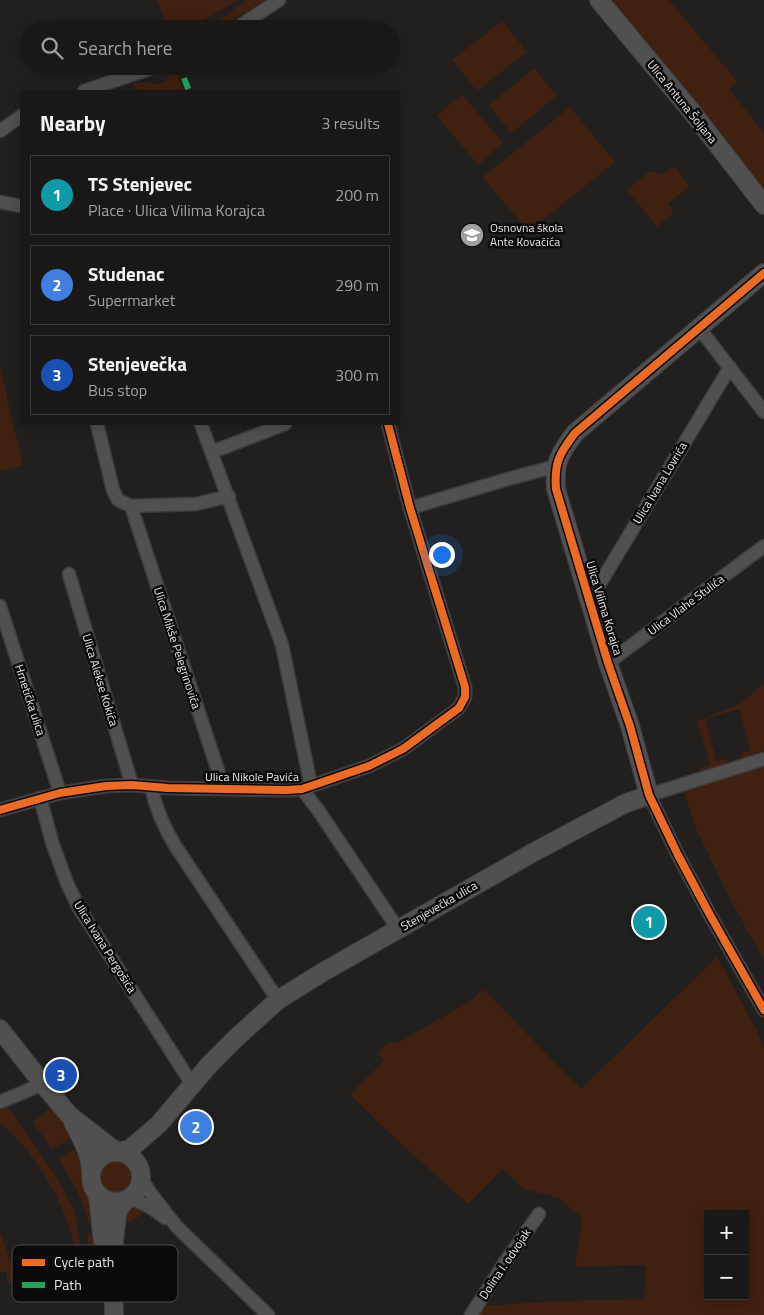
<!DOCTYPE html>
<html lang="en">
<head>
<meta charset="utf-8">
<style>
	body { margin:0; font-family:"Titillium Web",sans-serif; background:#262524; color:#f1f3f6 }
	.controls { position:absolute; right:15px; bottom:15px; display:grid; overflow:hidden; border-radius:0px; box-shadow:0 2px 12px #0003 }
	.controls button { width:45px; height:45px; display:grid; place-items:center; padding:0; border:0; border-bottom:1px solid #373736; background:#191817; color:#f1f3f6; font:25px sans-serif }
	.you { position:absolute; left:441px; top:554px; width:18px; height:18px; margin:-12px; border:4px solid #fff; border-radius:50%; background:#1a73e8; box-shadow:0 0 0 8px #1a73e833 }
	.badge { display:grid; place-items:center; width:32px; height:32px; border-radius:50%; background:#0b8043; color:#fff; font-size:16px; font-weight:700 }
	.pin { position:absolute; translate:-50% -50%; border:2px solid #fff; box-shadow:0 1px 5px #0006 }
	.list { margin:0; padding:0; list-style:none }
	h2 { display:flex; justify-content:space-between; align-items:center; height:65px; margin:0; padding:0 20px; font-size:21px }
	h2 small { font-size:16px; font-weight:400; color:#9fa0a1 }
	.list li { display:grid; grid-template-columns:32px 1fr auto; gap:15px; align-items:center; box-sizing:border-box; height:80px; margin:0 10px 10px; padding:0 10px; border:1px solid #373736; border-radius:0px }
	.list b { display:block; font-size:19px; white-space:nowrap }
	.list p { margin:0; font-size:16px; white-space:nowrap; color:#9fa0a1 }
	.list em { font-size:16px; font-style:normal; color:#9fa0a1 }
	.icon { flex:none; width:28px; height:28px; fill:none; stroke:currentColor; stroke-width:2; stroke-linecap:round; stroke-linejoin:round }
	.map { position:relative; flex:none; width:764px; height:1315px; overflow:hidden }
	.search { position:absolute; background:#191817; box-shadow:0 2px 12px #0003; left:20px; top:20px; width:380px; height:55px; display:flex; align-items:center; gap:12px; box-sizing:border-box; padding:0 18px; border-radius:28px; color:#9fa0a1; font-size:19px }
	.panel { position:absolute; background:#191817; box-shadow:0 2px 12px #0003; left:20px; top:90px; width:380px; height:335px; border-radius:0px }
	.map>svg:first-child { display:block }
	.green { fill:#40200f; fill-rule:evenodd }
	.lines { fill:none; stroke-linecap:round; stroke-linejoin:round }
	.street-casing { stroke:#3e3d3d; stroke-width:15 }
	.secondary-casing { stroke:#3e3d3d; stroke-width:20 }
	.street { stroke:#515050; stroke-width:12 }
	.secondary { stroke:#515050; stroke-width:18 }
	.quiet { stroke:#20a55d; stroke-width:6; stroke-dasharray:12 6; stroke-linecap:butt }
	.cycleway-casing { stroke:#0b0909; stroke-width:11 }
	.cycleway { stroke:#ed6a23; stroke-width:8 }
	.labels { text-anchor:middle; stroke-width:5; stroke-linejoin:round; paint-order:stroke }
	.street-label { font-size:12px; fill:#e7e5e4; stroke:#0b0909 }
	.poi-label { font-size:12px; fill:#e7e5e4; stroke:#0b0909; text-anchor:start }
	.key { fill:#0b0909; stroke:#4d4b4b; stroke-width:1 }
	.key-label { font-size:14px; fill:#e7e5e4 }
</style>
</head>
<body>
<div class="map">
<svg width="764" height="1315" viewBox="0 0 764 1315">
	<rect width="100%" height="100%" fill="#21201f"/>
	<path class="green" d="M157 0H238L187 29H168Z
		M247 0H265L219 29H202L224 17Z
		M611 0H669L737 81 729 89 764 133V189Z
		M502 21 527 52 477 91 452 60Z
		M175 67 183 91H137L134 83C145 80 157 88 164 81 168 78 170 71 175 67Z
		M534 68 557 96 511 133 489 105Z
		M462 94 503 143 478 165 437 116Z
		M570 107 615 162 528 232 483 177Z
		M674 166 689 186 668 204 674 212 657 227 627 190 649 172 665 173Z
		M0 368 23 465 0 471Z
		M764 683V750L741 758 740 754 750 750 739 709 705 719 717 762 728 758 725 766 703 772 701 771 700 768 710 764 697 721 737 705 742 702Z
		M764 766V961L728 895 697 831 684 792Z
		M717 957 756 1029 764 1048V1315H477L484 1306 555 1301 644 1299 646 1265 575 1267 582 1218 559 1198 524 1189 503 1168 468 1204 401 1144 350 1094 384 1061 377 1053 387 1043H397L472 1000 483 989 581 1089ZM708 1214H745V1296H708Z
		M8 1107 58 1179 68 1198 74 1211 81 1248 80 1278C74 1219 45 1161 0 1123V1110Z
		M50 1109H52L71 1133 72 1136C67 1142 59 1145 52 1149L50 1147 33 1122Z
		M80 1146 83 1169V1182L84 1188 91 1199 95 1224H91L89 1222C83 1200 72 1181 60 1161V1158Z
		M99 1177a16 16 0 1 1 32 0a16 16 0 1 1-32 0Z
		M136 1208 144 1211C138 1220 130 1222 120 1223L128 1210Z
		M0 1233 4 1243 11 1266 23 1265C23 1275 17 1281 7 1283V1272H0Z
		M89 1235H96V1240L93 1271 88 1270 87 1237Z"/>
	<g class="lines">
		<g class="street-casing">
			<path id="street" d="M235 29 279 0
				M84 91 158 66
				M0 131 21 116
				M0 202 21 206
				M699 328 764 412
				M97 424 113 490 118 500 131 506 224 789
				M201 424 282 645 311 786
				M212 452 285 424
				M131 506 196 504 229 496
				M410 508 508 479 556 466
				M69 574 132 785
				M588 597 596 590 730 367
				M0 606 60 793
				M608 663 764 546
				M764 759 649 795 678 855 710 915 764 1010
				M151 787C156 809 164 828 176 847L278 1000
				M302 789 318 810 398 929
				M40 798 53 845 67 883 79 908 192 1084
				M0 810 60 793 106 786 132 785 168 788 286 790 302 789 311 786 369 766 403 749 459 708 465 697V687L410 508 388 424
				M0 1102 43 1084
				M141 1177 149 1191 177 1227 268 1315
				M127 1199C141 1200 154 1209 165 1218
				M471 1315 505 1262 539 1214"/>
		</g>
		<g class="secondary-casing">
			<path id="secondary" d="M599 0 692 112 764 205
				M0 1029 43 1084 69 1115 110 1147 119 1152
				M73 1122C81 1138 90 1152 91 1170
				M91 1177a25 25 0 1 1 50 0a25 25 0 1 1-50 0Z
				M119 1152 130 1149 159 1124 209 1065 236 1038 278 1000 323 972 534 852 624 804 649 795 630 726 608 663 556 489C554 463 559 454 575 433L764 273
				M97 1194C101 1209 100 1225 103 1241 104 1250 109 1258 111 1267 114 1283 114 1299 114 1315
				M112 1259 117 1215 119 1208 126 1200"/>
		</g>
		<use href="#street" class="street"/>
		<use href="#secondary" class="secondary"/>
		<path class="quiet" d="M184 78 189 91"/>
		<g class="cycleway-casing">
			<path id="cycleway" d="M764 273 575 433C559 454 554 463 556 489L608 663 630 726 649 795 678 855 710 915 764 1010
				M0 810 60 793 106 786 132 785 168 788 286 790 302 789 311 786 369 766 403 749 459 708 465 697V687L410 508 388 424"/>
		</g>
		<use href="#cycleway" class="cycleway"/>
	</g>
	<defs>
		<g id="school-disc" transform="scale(1.25)"><circle r="9.5" fill="#a2a09f" stroke="#0b0909"/><path d="M0-5L7-2L0 1L-7-2ZM-4 1L0 2.5L4 1V4Q0 6-4 4Z" fill="#fff"/></g>
	</defs>
	<g fill-rule="evenodd">
		<use href="#school-disc" x="472" y="235"/>
	</g>
	<g class="labels">
		<g class="street-label">
			<text transform="translate(682 102) rotate(51)" y="4">Ulica Antuna Šoljana</text>
			<text transform="translate(660 483) rotate(-59)" y="4">Ulica Ivana Lovrića</text>
			<text transform="translate(686 605) rotate(-37)" y="4">Ulica Vlahe Stulića</text>
			<text transform="translate(604 608) rotate(73)" y="4">Ulica Vilima Korajca</text>
			<text transform="translate(177 648) rotate(72)" y="4">Ulica Mikše Pelegrinovića</text>
			<text transform="translate(100 680) rotate(73)" y="4">Ulica Alekse Kokića</text>
			<text transform="translate(30 700) rotate(72)" y="4">Hrnetićka ulica</text>
			<text x="252" y="781">Ulica Nikole Pavića</text>
			<text transform="translate(439 906) rotate(-30)" y="4">Stenjevečka ulica</text>
			<text transform="translate(105 947) rotate(58)" y="4">Ulica Ivana Pergošića</text>
			<text transform="translate(505 1264) rotate(-56)" y="4">Dolina I. odvojak</text>
		</g>
		<g class="poi-label">
			<text x="490" y="232">Osnovna škola<tspan x="490" dy="14">Ante Kovačića</tspan></text>
		</g>
	</g>
	<rect x="12" y="1245" width="166" height="57" rx="8" class="key"/>
	<rect x="22" y="1259" width="23" height="7" fill="#ed6a23"/>
	<rect x="22" y="1282" width="23" height="6" fill="#20a55d"/>
	<g class="key-label">
		<text x="54" y="1267">Cycle path</text>
		<text x="54" y="1290">Path</text>
	</g>
</svg>
<div class="controls">
<button>+</button>
<button>−</button>
</div>
<div class="you"></div>
<div class="pin badge" style="left:649px;top:922px;background:#0f9aa8">1</div>
<div class="pin badge" style="left:196px;top:1127px;background:#3f7fe0">2</div>
<div class="pin badge" style="left:61px;top:1075px;background:#1a4fb4">3</div>
<div class="search"><svg class="icon" aria-label="search" viewBox="0 0 24 24"><circle cx="10" cy="10" r="6"/><path d="M15 15l6 6"/></svg>Search here</div>
<section class="panel">
<h2>Nearby<small>3 results</small></h2>
<ul class="list">
<li><span class="badge" style="background:#0f9aa8">1</span><div><b>TS Stenjevec</b><p>Place · Ulica Vilima Korajca</p></div><em>200 m</em></li>
<li><span class="badge" style="background:#3f7fe0">2</span><div><b>Studenac</b><p>Supermarket</p></div><em>290 m</em></li>
<li><span class="badge" style="background:#1a4fb4">3</span><div><b>Stenjevečka</b><p>Bus stop</p></div><em>300 m</em></li>
</ul>
</section>
</div>
</body>
</html>
